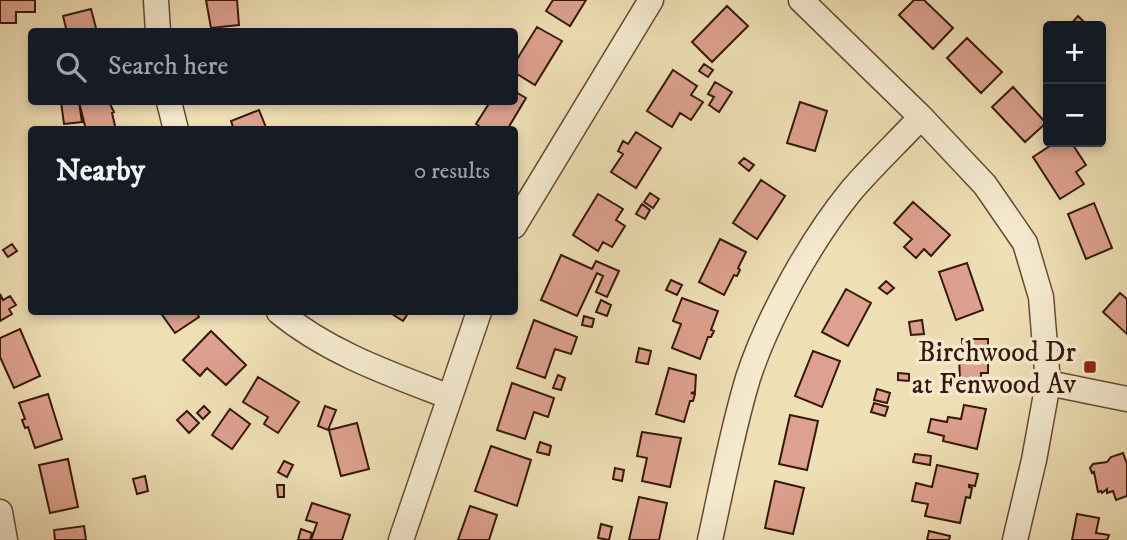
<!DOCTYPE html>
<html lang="en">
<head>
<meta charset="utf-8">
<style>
	body { margin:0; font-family:"IM FELL DW Pica",serif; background:#242831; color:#f1f3f6 }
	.controls { position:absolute; right:21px; top:21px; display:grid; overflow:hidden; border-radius:7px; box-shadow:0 4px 10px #0003 }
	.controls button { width:63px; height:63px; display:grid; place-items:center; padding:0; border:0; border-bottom:2px solid #363941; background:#171b24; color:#f1f3f6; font:35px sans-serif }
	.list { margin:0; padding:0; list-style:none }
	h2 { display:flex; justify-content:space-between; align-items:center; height:91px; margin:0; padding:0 28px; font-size:30px }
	h2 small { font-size:23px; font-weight:400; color:#9ea1a6 }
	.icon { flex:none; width:38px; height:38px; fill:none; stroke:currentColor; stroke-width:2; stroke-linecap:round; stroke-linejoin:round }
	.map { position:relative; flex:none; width:1127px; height:540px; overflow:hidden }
	.search { position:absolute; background:#171b24; box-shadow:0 4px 10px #0003; left:28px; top:28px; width:490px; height:77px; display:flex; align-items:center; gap:18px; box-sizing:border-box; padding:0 24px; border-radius:7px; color:#9ea1a6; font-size:26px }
	.panel { position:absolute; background:#171b24; box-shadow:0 4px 10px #0003; left:28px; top:126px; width:490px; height:189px; border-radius:7px }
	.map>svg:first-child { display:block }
	.building { fill:#dda18f; stroke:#36180b; stroke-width:2 }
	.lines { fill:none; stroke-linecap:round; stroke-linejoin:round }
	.minor-casing { stroke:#644a36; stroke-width:27 }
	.minor { stroke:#f5eacf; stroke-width:24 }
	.poi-dot { fill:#8f2418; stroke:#f5eacf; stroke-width:2.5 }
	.labels { text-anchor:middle; stroke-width:7; stroke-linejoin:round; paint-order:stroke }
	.poi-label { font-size:28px; fill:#36180b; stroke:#f5eacf; text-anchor:end }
</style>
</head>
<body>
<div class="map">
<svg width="1127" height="540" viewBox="0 0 1127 540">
	<rect width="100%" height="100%" fill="#efdfb5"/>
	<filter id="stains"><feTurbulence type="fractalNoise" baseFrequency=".00286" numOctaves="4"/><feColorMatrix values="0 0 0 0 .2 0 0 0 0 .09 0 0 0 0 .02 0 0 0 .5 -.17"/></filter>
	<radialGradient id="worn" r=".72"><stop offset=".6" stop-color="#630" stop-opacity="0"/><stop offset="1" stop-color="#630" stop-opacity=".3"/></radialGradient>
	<path class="building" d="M0 0H35V12H16V23H0Z
		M206 0H237L239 25 211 28Z
		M553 0H586L570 26 546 11Z
		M914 0H924L953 28 933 49 899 15Z
		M727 6 748 26 712 62 692 42Z
		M91 9 97 32H67L63 16Z
		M1078 16 1084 22 1080 26H1072L1070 25Z
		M537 27 562 41 535 85 514 72V64Z
		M967 38 1002 72 981 93 947 58Z
		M704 64 713 70 708 77 699 71Z
		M673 70 697 86 691 95 703 102 691 120 680 113 672 127 647 111Z
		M715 82 732 92 719 112 709 105 714 97 708 94Z
		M1013 87 1046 123 1025 142 992 107Z
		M514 91 526 98 507 130H485L476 124 490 102H514Z
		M61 102H79L82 122 64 124Z
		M79 102H109L114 112 112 113 116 130H86Z
		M800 102 827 111 815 151 787 143Z
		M259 110 267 130H234L231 121Z
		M636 132 661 148 636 188 611 172 623 154 618 151 623 141 628 144Z
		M1056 142H1071L1086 165 1076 172 1084 184 1060 199 1033 157Z
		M744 158 754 165 749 171 739 163Z
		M761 180 785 196 757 239 733 223Z
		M650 193 659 199 653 208 644 202Z
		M598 194 623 209 616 220 625 226 612 247 603 242 598 251 573 235Z
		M913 202 950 235 931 256 924 249 916 258 904 247 912 239 894 223Z
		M1094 203 1112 248 1086 259 1068 214Z
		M642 204 650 210 645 219 636 214Z
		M720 239 746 252 738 268 740 270 737 276 734 275 724 295 699 282Z
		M12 244 17 251 8 257 3 250Z
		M561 255 592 269 596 261 619 271 607 297 596 292 603 276 597 273 577 316 541 300Z
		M967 263 983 310 956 320 939 272Z
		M671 280 682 285 677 295 666 290Z
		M886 281 894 288 887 294 879 288Z
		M846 289 871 303 848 346 822 332Z
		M1120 293 1127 299V334L1103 312Z
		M0 294 3 300 10 296 16 305 9 309 12 314 0 321Z
		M682 298 718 311 711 330 714 331 711 337H708L700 359 672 348 681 324 673 321Z
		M601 300 611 305 607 316 596 312Z
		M160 312H196L199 317 175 333Z
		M389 312H409L403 321Z
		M584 316 594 319 592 327 582 325Z
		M534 320 577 337 571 354 555 349 545 378 517 368Z
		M922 320 924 334 911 335 909 322Z
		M20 329 40 376 14 388 0 357V338Z
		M211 331 246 365 226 385 207 368 200 376 183 360Z
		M962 339H988V373H981V385H960L959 352 963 351Z
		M639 348 651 351 648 364 636 362Z
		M813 351 840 361 822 407 795 396Z
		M669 368 696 375 695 392 691 393 695 394 693 401H690L684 422 656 414Z
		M898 373 909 374V381L898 380Z
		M558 375 565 378 561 390 553 388Z
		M258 377 299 402 278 433 264 424 268 417 243 402Z
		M512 383 554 398 548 417 534 412 525 439 497 430Z
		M877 389 890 393 887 403 874 400Z
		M48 394 62 439 35 448 28 427 25 428 22 420 25 419 19 403Z
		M874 403 888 407 885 416 871 412Z
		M964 405 986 409 977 449 943 441 944 436 928 432 931 419 947 422 948 417 961 419Z
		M204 406 210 412 203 419 197 413Z
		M325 406 336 410 328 430 318 426Z
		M230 409 250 424 232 449 212 435Z
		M187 411 199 423 189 433 177 420Z
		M790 415 818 421 807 470 779 464Z
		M357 423 369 469 341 476 329 430Z
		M642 432 681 438 670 487 642 481 647 458 637 456Z
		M540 442 551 446 549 455 537 452Z
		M491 446 531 460 517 506 475 491Z
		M1123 453 1127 464V496L1116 500 1113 491 1107 493V489L1102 493 1101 491 1098 492 1094 472 1092 473 1090 468 1093 464 1107 462 1111 457Z
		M915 454 931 456 930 465 913 462Z
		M68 459 78 507 50 513 39 465Z
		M284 461 293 465 287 477 278 472Z
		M937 465 978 474 975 486 969 485V487L972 488 970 498 966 497 960 523 925 516 928 504 912 501 916 483 932 487Z
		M615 468 624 470 622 481 613 479Z
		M145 476 148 491 137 494 133 479Z
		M775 481 804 488 793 534 765 528Z
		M277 485H284V497H278Z
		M639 497 667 503 659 540H629Z
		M312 503 350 515 342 540H311L317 523 306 520Z
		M470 506 497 515 489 540H458Z
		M1077 514 1099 518 1096 533 1109 535 1107 540H1072Z
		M601 524 612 527 609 540 598 538Z
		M84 526 86 540H55L54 530Z
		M301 529 312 533 310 540H298Z
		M929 531 950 536 949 540H927Z"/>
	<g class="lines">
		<g class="minor-casing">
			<path id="minor" d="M156 0 158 32
				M801 0 921 117 985 185 1025 243 1041 297 1048 383 1034 460 1015 540
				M169 102 176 130
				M514 226 651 0
				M279 312C329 353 390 374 450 397
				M1048 383 1127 399
				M0 512 5 540
				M401 540 479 312
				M710 540C722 486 732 431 748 378 768 317 811 240 851 191 873 165 898 142 921 117"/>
		</g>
		<use href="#minor" class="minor"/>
	</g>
	<rect class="poi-dot" x="1083" y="360" width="14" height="14" rx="3.5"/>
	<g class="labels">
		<g class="poi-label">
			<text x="1076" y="361">Birchwood Dr<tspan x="1076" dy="32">at Fenwood Av</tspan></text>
		</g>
	</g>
	<rect width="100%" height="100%" filter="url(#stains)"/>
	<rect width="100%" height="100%" fill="url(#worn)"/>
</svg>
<div class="controls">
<button>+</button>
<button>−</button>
</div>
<div class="search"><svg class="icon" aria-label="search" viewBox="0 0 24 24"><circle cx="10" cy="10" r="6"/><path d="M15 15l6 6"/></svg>Search here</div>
<section class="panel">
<h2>Nearby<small>0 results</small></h2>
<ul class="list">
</ul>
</section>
</div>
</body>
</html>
